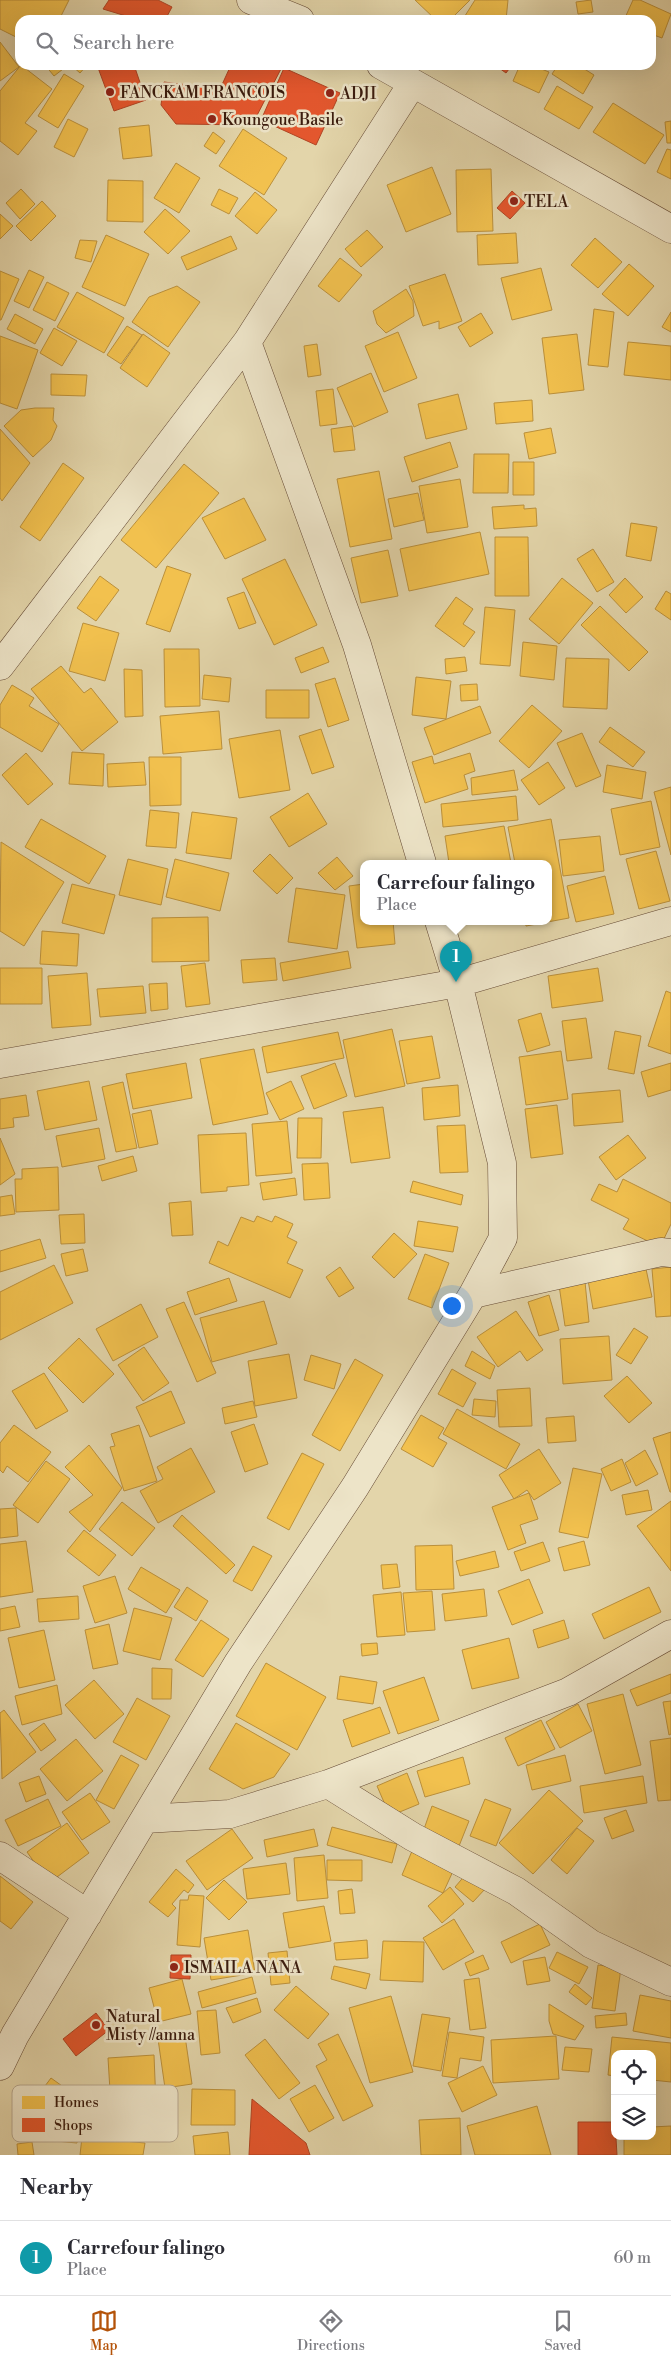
<!DOCTYPE html>
<html lang="en">
<head>
<meta charset="utf-8">
<style>
	body { margin:0; font-family:"Libre Bodoni",serif; background:#f2f2f3; color:#2b2b33 }
	.controls { position:absolute; right:15px; bottom:15px; display:grid; overflow:hidden; border-radius:10px; box-shadow:0 5px 20px #0002 }
	.controls button { width:45px; height:45px; display:grid; place-items:center; padding:0; border:0; border-bottom:1px solid #e1e1e2; background:#fff; color:#2b2b33; font:25px sans-serif }
	.you { position:absolute; left:451px; top:1305px; width:18px; height:18px; margin:-12px; border:4px solid #fff; border-radius:50%; background:#1a73e8; box-shadow:0 0 0 8px #1a73e833 }
	.badge { display:grid; place-items:center; width:32px; height:32px; border-radius:50%; background:#b45309; color:#fff; font-size:16px; font-weight:700 }
	.pin { position:absolute; translate:-50% -41px; filter:drop-shadow(0 1px 2px #0008) }
	.pin::after { content:''; position:absolute; top:26px; width:18px; height:15px; background:inherit; clip-path:polygon(0 0,100% 0,50% 100%) }
	.popup { position:absolute; left:360px; top:860px; width:192px; height:65px; box-sizing:border-box; display:grid; place-content:center; border-radius:10px; background:#fff; filter:drop-shadow(0 1px 4px #0005); font-size:16px; white-space:nowrap; color:#7c7c81 }
	.popup b { font-size:19px; color:#2b2b33 }
	.popup::after { content:''; position:absolute; left:50%; top:100%; margin-left:-10px; border:10px solid transparent; border-top-color:#fff }
	.list { margin:0; padding:0; list-style:none }
	h2 { display:flex; justify-content:space-between; align-items:center; height:65px; margin:0; padding:0 20px; font-size:21px }
	h2 small { font-size:16px; font-weight:400; color:#7c7c81 }
	.list li { display:grid; grid-template-columns:32px 1fr auto; gap:15px; align-items:center; box-sizing:border-box; height:75px; padding:0 20px; border-top:1px solid #e1e1e2 }
	.list b { display:block; font-size:19px; white-space:nowrap }
	.list p { margin:0; font-size:16px; white-space:nowrap; color:#7c7c81 }
	.list em { font-size:16px; font-style:normal; color:#7c7c81 }
	.icon { flex:none; width:28px; height:28px; fill:none; stroke:currentColor; stroke-width:2; stroke-linecap:round; stroke-linejoin:round }
	.map { position:relative; flex:none; width:671px; height:2155px; overflow:hidden }
	.search { position:absolute; background:#fff; box-shadow:0 5px 20px #0002; left:15px; right:15px; top:15px; height:55px; display:flex; align-items:center; gap:12px; box-sizing:border-box; padding:0 18px; border-radius:15px; color:#7c7c81; font-size:19px }
	.sheet { height:140px; background:#fff }
	nav { display:flex; justify-content:space-around; align-items:center; box-sizing:border-box; height:70px; border-top:1px solid #e1e1e2; background:#fff; font-size:14px; color:#7c7c81 }
	nav a { display:grid; justify-items:center; gap:2px }
	nav .on { color:#b45309 }
	.map>svg:first-child { display:block }
	.homes { fill:#f2c14e; stroke:#bb903b }
	.shops { fill:#e4572e; stroke:#b14524 }
	.lines { fill:none; stroke-linecap:round; stroke-linejoin:round }
	.minor-casing { stroke:#654a35; stroke-width:29 }
	.tertiary-casing { stroke:#654a35; stroke-width:29 }
	.minor { stroke:#ede4c8; stroke-width:28 }
	.tertiary { stroke:#ede4c8; stroke-width:28 }
	.poi-dot { fill:#8f2418; stroke:#ede4c8; stroke-width:2 }
	.labels { text-anchor:middle; stroke-width:5; stroke-linejoin:round; paint-order:stroke }
	.poi-label { font-size:16px; fill:#3b1c0e; stroke:#ede4c8; text-anchor:start }
	.key { fill:#ede4c8; stroke:#b8a890; stroke-width:1 }
	.key-label { font-size:14px; fill:#3b1c0e }
</style>
</head>
<body>
<div class="map">
<svg width="671" height="2155" viewBox="0 0 671 2155">
	<rect width="100%" height="100%" fill="#e3d5aa"/>
	<filter id="stains"><feTurbulence type="fractalNoise" baseFrequency=".004" numOctaves="4"/><feColorMatrix values="0 0 0 0 .2 0 0 0 0 .09 0 0 0 0 .02 0 0 0 .5 -.17"/></filter>
	<radialGradient id="worn" r=".72"><stop offset=".6" stop-color="#630" stop-opacity="0"/><stop offset="1" stop-color="#630" stop-opacity=".3"/></radialGradient>
	<path class="homes" d="M0 0H69L59 20H20V39L0 29Z
		M415 0H470L450 20H436Z
		M475 0H508L506 20 463 19Z
		M591 0 593 12 578 14 576 2Z
		M633 0H640L671 14 662 38 651 34V20H624Z
		M0 42 19 67 0 81Z
		M21 65 52 89 25 123 37 131 18 155 0 141V91Z
		M45 65H66L67 66 54 76Z
		M71 65H87L80 73Z
		M520 65H531L549 72 539 93 513 81Z
		M558 65H578L594 75 583 94 552 74Z
		M64 74 84 86 58 128 38 116Z
		M557 86 593 107 579 129 544 109Z
		M613 103 664 135 645 164 593 132Z
		M68 119 88 129 74 157 54 147Z
		M671 121V143H667L665 122Z
		M149 125 152 156 123 159 119 128Z
		M243 129 287 158 264 195 219 166Z
		M213 132 225 141 216 154 204 146Z
		M667 149 671 150V179L657 172Z
		M176 163 200 178 179 213 154 198Z
		M432 167 451 214 406 232 387 185Z
		M491 169 493 231 457 232 456 170Z
		M108 180 143 181V222L107 221Z
		M21 189 35 204 20 219 6 203Z
		M219 189 238 198 229 214 211 205Z
		M255 192 277 210 257 234 235 216Z
		M42 201 56 216 31 241 16 226Z
		M165 209 190 231 168 254 144 232Z
		M0 214 13 226 0 239Z
		M367 230 383 247 361 267 345 249Z
		M516 233 518 263 478 265 477 235Z
		M106 235 149 254 125 306 82 287Z
		M231 236 237 249 187 270 181 257Z
		M595 238 622 262 598 288 571 265Z
		M80 240 97 241 91 262 75 258Z
		M340 258 362 275 339 302 318 286Z
		M629 264 654 286 628 316 602 294Z
		M541 268 552 310 512 320 501 278Z
		M29 270 44 277 29 308 14 301Z
		M0 271 19 279 1 320H0Z
		M445 274 462 321 439 329V321L423 326 409 286Z
		M47 282 69 293 55 321 33 310Z
		M177 286 200 302 168 347 132 322 149 297Z
		M406 289 413 301 414 316 386 333 377 324 373 311Z
		M77 292 124 318 104 353 57 327Z
		M594 309 614 312 608 367 588 365Z
		M671 312V332L662 327Z
		M481 313 493 333 470 347 458 327Z
		M15 314 43 329 35 344 7 329Z
		M127 326 142 335 121 364 107 355Z
		M54 328 77 341 62 366 40 353Z
		M398 332 417 378 384 392 365 346Z
		M143 334 170 353 147 387 120 368Z
		M577 334 584 390 549 394 542 338Z
		M0 336 38 350 17 409 0 403Z
		M628 342 671 346V380L624 375Z
		M317 344 321 375 308 377 304 346Z
		M371 373 388 412 354 427 337 388Z
		M51 374 87 375 85 396 51 395Z
		M333 389 337 424 320 426 316 391Z
		M458 394 467 429 426 439 418 404Z
		M532 400 533 421 496 424 494 403Z
		M35 408H54L53 420 57 426 51 440 33 457 4 426 21 410Z
		M352 426 355 450 334 452 331 429Z
		M551 428 556 453 529 459 524 433Z
		M0 429 30 463 2 501 0 498Z
		M450 442 458 467 412 482 404 457Z
		M474 454H509L508 493H473Z
		M513 462H534V495H513Z
		M63 463 84 478 40 541 20 527Z
		M184 464 219 493 156 568 121 540Z
		M379 471 392 539 350 547 337 479Z
		M460 479 468 527 427 533 419 486Z
		M418 493 424 520 394 527 388 499Z
		M244 498 266 540 225 559 202 518Z
		M524 505V509L536 508 537 526 494 529 492 507Z
		M631 523 657 527 651 561 626 556Z
		M480 532 489 574 409 591 400 549Z
		M495 537H528L529 596H495Z
		M593 549 614 582 597 592 577 559Z
		M388 550 398 596 361 603 351 558Z
		M285 559 317 625 274 645 242 579Z
		M167 566 191 574 170 632 146 624Z
		M100 576 119 590 96 621 77 608Z
		M562 578 593 603 559 644 529 619Z
		M625 578 643 597 626 613 609 595Z
		M666 591 671 594V620L655 609Z
		M244 592 256 623 239 629 227 598Z
		M456 597 473 609 463 624 475 632 464 647 435 626Z
		M600 606 648 652 629 671 581 625Z
		M485 607 515 610 510 666 480 664Z
		M83 623 119 633 105 681 69 671Z
		M523 642 557 646 554 680 520 676Z
		M323 647 329 662 301 673 295 658Z
		M164 649H199L200 706 165 707Z
		M465 657 467 671 446 674 445 659Z
		M566 658 609 659 607 709 563 707Z
		M61 666 84 693 91 688 118 722 82 751 31 689Z
		M124 669 142 670 143 716 125 717Z
		M204 675 231 678 229 702 202 699Z
		M416 677 451 681 446 719 412 715Z
		M335 678 349 720 328 727 315 684Z
		M477 684 478 700 461 701 460 685Z
		M12 685 34 698 29 706 59 724 42 752 0 727V705Z
		M266 690H309V718H266Z
		M532 705 562 731 529 768 499 741Z
		M480 706 491 733 434 755 424 728Z
		M219 711 222 749 163 754 160 716Z
		M610 727 645 752 633 767 599 742Z
		M321 729 334 767 312 774 299 736Z
		M280 730 290 790 239 798 229 739Z
		M582 733 601 776 576 787 557 743Z
		M72 752 104 754 103 786 69 784Z
		M26 753 53 784 28 805 2 775Z
		M470 753 475 771 464 775 468 789 425 803 412 762 432 756 434 764Z
		M149 757H181V805L150 806Z
		M144 762 146 785 108 787 107 764Z
		M548 762 565 788 539 805 521 780Z
		M607 765 646 772 642 799 603 792Z
		M514 770 518 790 472 795 471 778Z
		M671 787V855L654 792Z
		M308 793 327 824 289 847 270 817Z
		M516 796 518 820 443 827 441 804Z
		M651 801 660 847 620 855 611 809Z
		M150 810 179 813 176 848 146 846Z
		M192 812 237 818 231 859 186 853Z
		M41 819 106 856 89 884 25 847Z
		M551 819 569 918 526 926 525 921H548V863H515L508 827Z
		M504 826 511 863H449L445 836Z
		M600 836 604 871 563 876 559 840Z
		M1 842 64 882 24 946 0 931Z
		M656 851 670 901 639 909 626 859Z
		M270 854 293 878 277 894 253 871Z
		M337 857 353 876 335 890 318 873Z
		M128 859 168 869 161 905 119 895Z
		M175 859 229 873 220 911 166 897Z
		M605 876 614 914 576 922 567 886Z
		M72 884 115 895 104 934 62 923Z
		M364 884V921H393L395 944 357 948 349 886Z
		M296 888 345 895 337 949 288 942Z
		M208 917 209 961 152 962V918Z
		M42 931 79 934 77 966 40 964Z
		M348 951 351 968 283 981 280 963Z
		M275 958 277 980 243 983 241 960Z
		M205 963 210 1004 186 1007 181 966Z
		M0 968H42V1004H0Z
		M598 968 603 1001 552 1008 548 976Z
		M87 973 91 1025 52 1028 48 976Z
		M167 983 168 1009 151 1011 149 984Z
		M143 986 146 1013 100 1017 97 989Z
		M666 991 671 993V1054L648 1046Z
		M541 1013 550 1045 527 1052 518 1020Z
		M586 1018 592 1058 567 1061 562 1021Z
		M392 1029 405 1086 355 1097 343 1040Z
		M615 1031 641 1036 634 1074 608 1069Z
		M338 1032 344 1058 267 1073 262 1047Z
		M432 1036 440 1078 407 1084 399 1041Z
		M254 1049 268 1114 213 1125 200 1059Z
		M561 1051 568 1099 526 1105 519 1057Z
		M186 1063 192 1098 133 1109 126 1074Z
		M335 1063 347 1096 314 1109 301 1076Z
		M671 1063V1090L648 1097 641 1072Z
		M89 1081 97 1120 45 1130 37 1091Z
		M291 1081 304 1109 280 1120 266 1093Z
		M123 1082 137 1148 116 1152 102 1087Z
		M458 1085 460 1116 424 1120 422 1088Z
		M620 1090 623 1122 574 1126 572 1094Z
		M26 1095 29 1116 13 1118 14 1127 0 1129V1099Z
		M557 1105 563 1154 531 1158 525 1109Z
		M383 1107 390 1158 351 1163 343 1112Z
		M151 1110 158 1144 139 1148 132 1114Z
		M298 1118H322L321 1158H297Z
		M287 1121 292 1173 256 1176 252 1124Z
		M465 1125 468 1172 440 1173 437 1126Z
		M99 1128 105 1159 62 1167 56 1136Z
		M246 1133 249 1185 227 1187V1191L201 1193 198 1135Z
		M628 1135 646 1158 616 1180 599 1157Z
		M0 1138 15 1174 0 1185Z
		M133 1156 137 1171 102 1181 98 1166Z
		M328 1163 330 1198 304 1200 302 1164Z
		M58 1167 59 1210 16 1212 15 1179H22V1169Z
		M295 1178 297 1195 263 1200 260 1183Z
		M623 1179 671 1203V1224L660 1247 623 1229 629 1219 591 1200 599 1184 617 1192Z
		M413 1181 463 1195 461 1205 410 1192Z
		M12 1195 15 1214 0 1216V1197Z
		M191 1201 193 1235 172 1236 169 1203Z
		M84 1214 85 1243 61 1244 59 1215Z
		M257 1216 272 1222 275 1216 293 1224 287 1237 297 1242 287 1263 303 1270 290 1298 209 1263 218 1241 228 1246 241 1217 254 1222Z
		M418 1221 458 1227 453 1252 414 1246Z
		M394 1233 417 1254 394 1278 372 1257Z
		M40 1239 46 1258 0 1272V1251Z
		M83 1249 88 1271 66 1276 61 1254Z
		M425 1254 449 1263 432 1308 408 1299Z
		M54 1265 73 1303 0 1340V1292Z
		M340 1267 354 1288 339 1297 326 1277Z
		M671 1267V1316L656 1317 652 1269Z
		M646 1269 652 1297 593 1309 588 1280Z
		M229 1278 237 1301 195 1315 187 1292Z
		M585 1282 589 1322 565 1326 559 1285Z
		M549 1295 559 1330 539 1336 528 1302Z
		M264 1301 277 1344 212 1362 200 1318Z
		M184 1302 216 1373 197 1382 166 1309Z
		M141 1304 158 1337 113 1361 96 1329Z
		M516 1311 543 1350 527 1361 520 1351 498 1367 477 1337Z
		M634 1328 648 1337 631 1364 616 1355Z
		M609 1336 612 1380 563 1384 560 1339Z
		M79 1338 114 1374 83 1403 48 1368Z
		M144 1347 169 1383 143 1401 118 1365Z
		M472 1351 495 1366 490 1379 465 1366Z
		M289 1354 297 1398 255 1406 248 1361Z
		M311 1355 341 1364 334 1389 304 1380Z
		M355 1359 383 1375 340 1451 312 1435Z
		M452 1369 476 1383 463 1407 438 1394Z
		M44 1373 68 1411 36 1429 12 1391Z
		M627 1376 652 1403 629 1423 604 1396Z
		M530 1388 532 1426 499 1427 497 1390Z
		M171 1391 185 1423 150 1437 136 1407Z
		M474 1399 496 1401 495 1417 472 1415Z
		M253 1401 257 1417 225 1424 222 1408Z
		M457 1409 520 1444 506 1469 443 1434Z
		M421 1415 444 1428 438 1438 447 1443 433 1467 401 1449Z
		M574 1416 576 1441 548 1443 546 1418Z
		M254 1424 268 1464 245 1472 231 1432Z
		M14 1425 51 1452 28 1482 7 1466 3 1473 0 1470V1443Z
		M139 1425 157 1481 124 1491 110 1447 115 1446 111 1434Z
		M671 1432V1492H670L653 1438Z
		M89 1445 122 1488 90 1532 69 1512 93 1495 65 1467Z
		M191 1448 215 1492 158 1523 140 1491 163 1479 157 1467Z
		M539 1449 561 1483 534 1500 527 1490 514 1499 499 1475Z
		M645 1450 658 1474 636 1486 625 1463Z
		M302 1453 324 1464 289 1530 267 1518Z
		M622 1459 631 1482 611 1491 601 1469Z
		M46 1461 70 1479 38 1523 13 1505Z
		M573 1468 602 1474 588 1538 559 1532Z
		M648 1490 652 1510 626 1515 622 1495Z
		M529 1493 538 1519 520 1525 526 1543 508 1550 492 1507Z
		M671 1501V1571L637 1526Z
		M122 1502 155 1528 132 1556 99 1529Z
		M16 1508 18 1536 0 1538V1509Z
		M182 1515 235 1565 226 1574 173 1526Z
		M84 1530 116 1555 99 1576 67 1551Z
		M26 1541 33 1592 0 1597V1544Z
		M584 1541 590 1565 564 1571 558 1548Z
		M543 1542 550 1561 521 1571 514 1552Z
		M452 1545 454 1589 416 1590 415 1546Z
		M253 1546 272 1556 252 1591 233 1581Z
		M495 1551 499 1567 460 1576 456 1561Z
		M397 1564 400 1587 383 1589 381 1565Z
		M141 1567 180 1590 166 1613 128 1589Z
		M115 1576 127 1613 95 1623 83 1586Z
		M529 1579 543 1613 512 1625 498 1591Z
		M187 1587 208 1601 196 1621 174 1607Z
		M649 1587 661 1612 604 1639 592 1614Z
		M484 1589 487 1616 445 1621 442 1594Z
		M432 1591 435 1630 407 1632 403 1593Z
		M401 1592 405 1635 377 1637 373 1595Z
		M78 1596 79 1619 39 1622 37 1599Z
		M15 1606 20 1627 0 1631V1609Z
		M134 1608 172 1618 160 1660 123 1651Z
		M201 1620 229 1639 203 1677 175 1660Z
		M564 1620 569 1638 538 1648 533 1630Z
		M109 1624 118 1664 93 1669 85 1630Z
		M44 1630 55 1680 19 1688 8 1638Z
		M509 1638 519 1678 472 1689 462 1650Z
		M377 1643 378 1654 362 1656 361 1644Z
		M266 1663 326 1697 297 1750 236 1716Z
		M152 1668 172 1669 171 1699H152Z
		M671 1674V1693L637 1706 630 1690Z
		M340 1676 377 1682 373 1704 337 1699Z
		M424 1677 439 1720 398 1734 383 1691Z
		M94 1680 124 1714 95 1739 65 1705Z
		M57 1685 62 1714 22 1725 15 1696Z
		M623 1694 641 1765 605 1774 587 1704Z
		M137 1698 170 1716 146 1760 113 1742Z
		M671 1701V1734L669 1735 663 1702Z
		M578 1704 592 1731 560 1748 546 1722Z
		M380 1707 390 1733 352 1747 343 1720Z
		M4 1710 36 1752 2 1779 0 1713Z
		M541 1720 555 1749 518 1766 505 1738Z
		M44 1723 56 1740 41 1751 29 1734Z
		M236 1723 290 1754 274 1777 243 1789 209 1769Z
		M671 1738V1800L658 1801 650 1741Z
		M76 1739 103 1771 67 1801 40 1769Z
		M121 1755 139 1765 114 1809 96 1800Z
		M565 1755 571 1781 532 1790 526 1765Z
		M463 1757 470 1784 425 1797 417 1771Z
		M407 1773 419 1804 390 1816 377 1786Z
		M39 1776 46 1794 26 1802 19 1783Z
		M643 1776 647 1803 584 1813 580 1786Z
		M549 1790 583 1821 533 1874 499 1843Z
		M90 1793 110 1822 82 1840 62 1812Z
		M48 1799 61 1826 18 1846 5 1820Z
		M485 1799 511 1809 496 1846 470 1836Z
		M432 1806 469 1821 459 1846 423 1832Z
		M626 1810 634 1831 612 1839 604 1818Z
		M67 1823 89 1853 49 1883 27 1852Z
		M332 1827 397 1844 392 1863 327 1845Z
		M577 1828 594 1841 567 1874 551 1860Z
		M232 1829 253 1858 207 1890 186 1861Z
		M314 1829 318 1846 267 1857 264 1840Z
		M412 1851 454 1869 443 1893 402 1875Z
		M324 1855 328 1898 297 1901 294 1858Z
		M327 1860H362V1881L327 1880Z
		M286 1863 290 1894 247 1899 243 1869Z
		M176 1869 194 1885 188 1893 184 1890 172 1904 176 1908 168 1917 149 1902Z
		M467 1873 485 1889 473 1902 455 1887Z
		M0 1876 33 1902 11 1929 0 1921Z
		M224 1880 247 1902 229 1920 206 1898Z
		M450 1887 464 1904 442 1923 428 1906Z
		M352 1889 355 1913 340 1914 338 1891Z
		M189 1895 204 1896 200 1947 177 1945 180 1900H188Z
		M324 1906 331 1941 289 1948 283 1913Z
		M454 1919 474 1952 443 1970 423 1938Z
		M540 1924 550 1945 511 1963 501 1942Z
		M248 1930 255 1973 211 1980 204 1938Z
		M367 1940 368 1958 336 1960 334 1943Z
		M383 1941 424 1942 423 1982 380 1980Z
		M287 1951 290 1983 271 1985 268 1953Z
		M557 1952 588 1967 579 1984 549 1968Z
		M483 1955 489 1969 470 1976 465 1963Z
		M545 1957 550 1981 527 1985 523 1961Z
		M598 1965 621 1968 615 2011 592 2008Z
		M334 1966 370 1974 366 1989 331 1979Z
		M252 1977 256 1993 202 2008 198 1992Z
		M479 1978 486 2028 470 2030 464 1980Z
		M182 1979 191 2014 158 2022 149 1988Z
		M575 1984 592 1998 586 2005 569 1992Z
		M296 1986 329 2014 308 2039 274 2010Z
		M640 1995 671 2001V2038L633 2031Z
		M391 1996 413 2072 370 2083 349 2008Z
		M257 1998 261 2012 233 2023 226 2008Z
		M549 2004 584 2026 575 2040 553 2034 549 2021Z
		M216 2010 220 2053 201 2055 197 2011Z
		M626 2013 627 2025 596 2028 595 2016Z
		M422 2014 450 2018 441 2071 413 2066Z
		M449 2032 484 2037 481 2061 460 2058 457 2078 442 2076Z
		M338 2034 373 2106 343 2121 316 2066 327 2060 318 2044Z
		M185 2036 192 2084 165 2088 158 2039Z
		M556 2036 559 2079 493 2083 491 2040Z
		M612 2037 671 2043V2082L652 2080V2054H615V2076L608 2075Z
		M265 2039 300 2083 279 2099 245 2055Z
		M565 2047 592 2049 589 2072 562 2070Z
		M154 2055 156 2105 111 2107 108 2058Z
		M483 2066 497 2095 462 2112 448 2083Z
		M51 2078 76 2096 62 2116 36 2098Z
		M315 2085 334 2118 309 2132 290 2099Z
		M192 2089 235 2090V2125H191Z
		M81 2093 99 2104 88 2122 70 2111Z
		M17 2099 32 2100 30 2114 79 2119 77 2143 13 2137Z
		M537 2106 551 2155H475L467 2126Z
		M460 2118 461 2155H421L419 2120Z
		M671 2126V2155H624V2136H652V2127Z
		M228 2132 230 2155H195L193 2136Z
		M82 2137 145 2143 143 2155H80Z
		M32 2142 34 2155H18L17 2144Z"/>
	<path class="shops" d="M109 0H158L172 7 165 20H131L126 16 103 9Z
		M97 65H134L146 100 114 111Z
		M231 65H283L252 125 176 124 161 105 164 82 220 89Z
		M495 65H512L506 73Z
		M284 68 340 93 316 145 261 120Z
		M512 191 525 203 510 219 497 208Z
		M171 1955H191L190 1979 170 1978Z
		M96 2013 109 2030 76 2056 63 2039Z
		M252 2099 306 2143 310 2155H249Z
		M578 2122H615L617 2155H578Z"/>
	<g class="lines">
		<g class="minor-casing">
			<path id="minor" d="M247 342 357 645 422 863
				M0 666 247 342 412 84
				M0 1064 458 983 671 921
				M473 1294 661 1252 671 1253
				M328 1784 413 1837 516 1891 591 1944 671 1982
				M145 1819 230 1814 328 1784 568 1692 671 1634
				M0 1856 88 1914
				M0 2066 15 2035 238 1663 355 1487 473 1294 503 1238 502 1163 458 983 439 921"/>
		</g>
		<g class="tertiary-casing">
			<path id="tertiary" d="M251 0 300 20
				M381 65 671 229"/>
		</g>
		<use href="#minor" class="minor"/>
		<use href="#tertiary" class="tertiary"/>
	</g>
	<g class="poi-dot">
		<circle cx="110" cy="92" r="5"/>
		<circle cx="330" cy="93" r="5"/>
		<circle cx="212" cy="119" r="5"/>
		<circle cx="514" cy="201" r="5"/>
		<circle cx="174" cy="1967" r="5"/>
		<circle cx="96" cy="2025" r="5"/>
	</g>
	<g class="labels">
		<g class="poi-label">
			<text x="120" y="98">FANCKAM FRANCOIS</text>
			<text x="340" y="99">ADJI</text>
			<text x="222" y="125">Koungoue Basile</text>
			<text x="524" y="207">TELA</text>
			<text x="184" y="1973">ISMAILA NANA</text>
			<text x="106" y="2022">Natural<tspan x="106" dy="18">Misty //amna</tspan></text>
		</g>
	</g>
	<rect x="12" y="2085" width="166" height="57" rx="8" class="key"/>
	<rect x="22" y="2096" width="23" height="13" fill="#f2c14e"/>
	<rect x="22" y="2118" width="23" height="14" fill="#e4572e"/>
	<g class="key-label">
		<text x="54" y="2107">Homes</text>
		<text x="54" y="2130">Shops</text>
	</g>
	<rect width="100%" height="100%" filter="url(#stains)"/>
	<rect width="100%" height="100%" fill="url(#worn)"/>
</svg>
<div class="controls">
<button><svg class="icon" aria-label="locate" viewBox="0 0 24 24"><circle cx="12" cy="12" r="6"/><path d="M12 2v4M12 18v4M2 12h4M18 12h4"/></svg></button>
<button><svg class="icon" aria-label="layers" viewBox="0 0 24 24"><path d="M12 4l9 5-9 5-9-5zM3 14l9 5 9-5"/></svg></button>
</div>
<div class="you"></div>
<div class="pin badge" style="left:456px;top:982px;background:#0f9aa8">1</div>
<div class="popup"><b>Carrefour falingo</b>Place</div>
<div class="search"><svg class="icon" aria-label="search" viewBox="0 0 24 24"><circle cx="10" cy="10" r="6"/><path d="M15 15l6 6"/></svg>Search here</div>
</div>
<section class="sheet">
<h2>Nearby<small></small></h2>
<ul class="list">
<li><span class="badge" style="background:#0f9aa8">1</span><div><b>Carrefour falingo</b><p>Place</p></div><em>60 m</em></li>
</ul>
</section>
<nav>
<a class="on"><svg class="icon" aria-label="map" viewBox="0 0 24 24"><path d="M3 6l6-2 6 2 6-2v14l-6 2-6-2-6 2zM9 4v14M15 6v14"/></svg>Map</a>
<a><svg class="icon" aria-label="directions" viewBox="0 0 24 24"><path d="M12 3l9 9-9 9-9-9zM9 14v-3h6M13 9l2 2-2 2"/></svg>Directions</a>
<a><svg class="icon" aria-label="saved" viewBox="0 0 24 24"><path d="M7 4h10v16l-5-4-5 4z"/></svg>Saved</a>
</nav>
</body>
</html>
